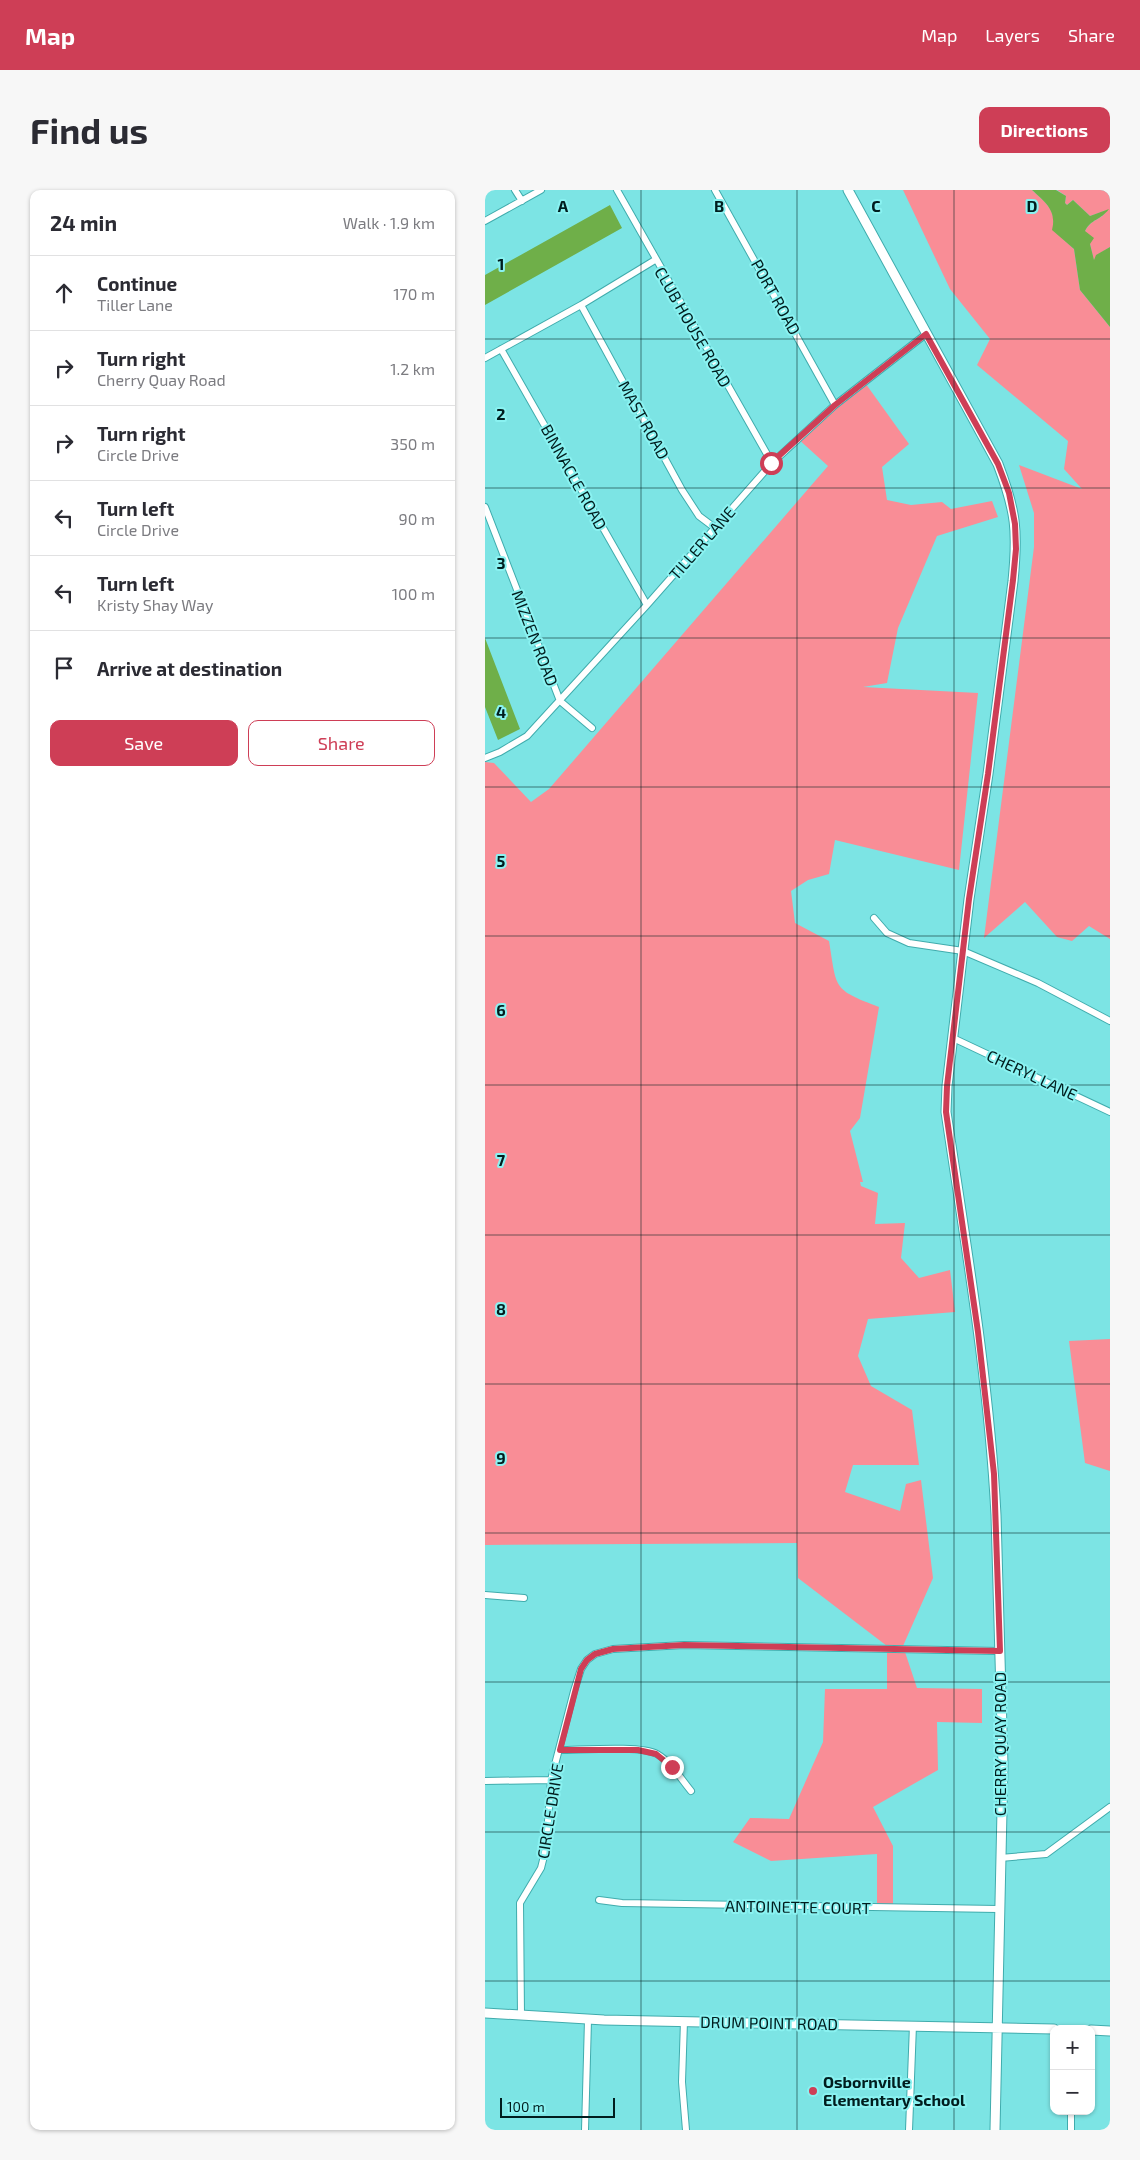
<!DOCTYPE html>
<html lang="en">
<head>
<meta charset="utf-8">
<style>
	body { margin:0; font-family:"Exo 2",sans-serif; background:#f7f7f7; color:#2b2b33 }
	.controls { position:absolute; right:15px; bottom:15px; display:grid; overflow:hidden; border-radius:10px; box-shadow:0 1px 4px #0004 }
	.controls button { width:45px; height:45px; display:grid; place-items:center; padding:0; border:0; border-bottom:1px solid #e1e1e2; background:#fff; color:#2b2b33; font:25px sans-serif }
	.scale { position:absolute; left:15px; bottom:12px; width:115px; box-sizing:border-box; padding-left:5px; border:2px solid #001d1e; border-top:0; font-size:14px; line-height:18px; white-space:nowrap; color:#001d1e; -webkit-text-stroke:4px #8af2f1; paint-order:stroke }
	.stop { position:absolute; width:15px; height:15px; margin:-11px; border:4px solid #ce3e56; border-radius:50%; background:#fff }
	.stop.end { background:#ce3e56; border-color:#fff; box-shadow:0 1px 5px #0008 }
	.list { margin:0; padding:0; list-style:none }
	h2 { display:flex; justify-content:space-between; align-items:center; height:65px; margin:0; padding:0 20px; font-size:21px }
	h2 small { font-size:16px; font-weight:400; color:#7c7c81 }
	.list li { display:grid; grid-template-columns:32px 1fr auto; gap:15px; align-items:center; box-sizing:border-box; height:75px; padding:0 20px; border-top:1px solid #e1e1e2 }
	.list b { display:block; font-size:19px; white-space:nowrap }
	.list p { margin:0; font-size:16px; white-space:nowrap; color:#7c7c81 }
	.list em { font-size:16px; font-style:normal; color:#7c7c81 }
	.actions { display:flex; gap:10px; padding:15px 20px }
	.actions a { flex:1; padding:11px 0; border:1px solid #ce3e56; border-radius:10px; text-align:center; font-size:18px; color:#ce3e56 }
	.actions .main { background:#ce3e56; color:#fff }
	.icon { flex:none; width:28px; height:28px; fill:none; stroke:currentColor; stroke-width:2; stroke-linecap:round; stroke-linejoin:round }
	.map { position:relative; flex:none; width:625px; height:1940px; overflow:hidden; border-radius:10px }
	header { display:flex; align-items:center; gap:30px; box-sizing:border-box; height:70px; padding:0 25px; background:#ce3e56; color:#fff }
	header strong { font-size:24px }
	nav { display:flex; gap:28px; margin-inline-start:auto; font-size:18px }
	.intro { display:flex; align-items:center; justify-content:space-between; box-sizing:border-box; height:120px; padding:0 30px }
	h1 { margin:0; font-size:35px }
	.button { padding:12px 22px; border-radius:10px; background:#ce3e56; color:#fff; font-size:18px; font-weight:700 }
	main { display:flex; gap:30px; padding:0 30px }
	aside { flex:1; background:#fff; border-radius:10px; box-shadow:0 1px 4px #0004 }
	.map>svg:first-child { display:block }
	.green { fill:#f98d96 }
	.water { fill:#6faf49 }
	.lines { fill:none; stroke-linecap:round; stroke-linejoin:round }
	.street-casing { stroke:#40acad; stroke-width:8 }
	.secondary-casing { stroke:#40acad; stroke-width:11 }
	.street { stroke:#fff; stroke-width:6 }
	.secondary { stroke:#fff; stroke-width:9 }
	.route { stroke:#ce3e56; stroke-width:6 }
	.grid { fill:none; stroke:#001d1e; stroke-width:1; stroke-opacity:0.55 }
	.poi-dot { fill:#ce3e56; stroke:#8af2f1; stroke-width:2 }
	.labels { text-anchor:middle; stroke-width:4; stroke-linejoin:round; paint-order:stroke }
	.street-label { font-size:16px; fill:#001d1e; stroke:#8af2f1 }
	.poi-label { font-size:16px; font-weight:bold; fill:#001d1e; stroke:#8af2f1; text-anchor:start }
	.grid-label { font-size:16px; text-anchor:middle; font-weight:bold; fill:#001d1e; stroke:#8af2f1; stroke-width:4; stroke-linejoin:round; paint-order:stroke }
</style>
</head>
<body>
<header>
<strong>Map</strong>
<nav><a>Map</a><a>Layers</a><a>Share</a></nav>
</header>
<div class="intro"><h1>Find us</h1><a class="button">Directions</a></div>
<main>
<aside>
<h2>24 min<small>Walk · 1.9 km</small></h2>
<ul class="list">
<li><svg class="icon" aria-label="ahead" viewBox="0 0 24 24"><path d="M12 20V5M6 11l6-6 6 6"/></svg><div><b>Continue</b><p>Tiller Lane</p></div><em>170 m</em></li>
<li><svg class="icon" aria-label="right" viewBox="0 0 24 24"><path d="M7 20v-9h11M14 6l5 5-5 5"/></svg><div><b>Turn right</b><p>Cherry Quay Road</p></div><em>1.2 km</em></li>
<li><svg class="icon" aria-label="right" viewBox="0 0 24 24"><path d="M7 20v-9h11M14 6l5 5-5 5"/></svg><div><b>Turn right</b><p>Circle Drive</p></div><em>350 m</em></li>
<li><svg class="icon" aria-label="left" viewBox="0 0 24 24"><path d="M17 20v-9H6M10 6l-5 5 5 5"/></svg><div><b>Turn left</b><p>Circle Drive</p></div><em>90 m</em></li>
<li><svg class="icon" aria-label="left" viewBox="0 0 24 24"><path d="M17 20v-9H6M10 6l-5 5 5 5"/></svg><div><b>Turn left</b><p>Kristy Shay Way</p></div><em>100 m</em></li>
<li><svg class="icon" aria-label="arrive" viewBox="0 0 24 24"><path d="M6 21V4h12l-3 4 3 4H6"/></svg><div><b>Arrive at destination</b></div></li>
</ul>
<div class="actions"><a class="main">Save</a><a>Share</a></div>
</aside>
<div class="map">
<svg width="625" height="1940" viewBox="0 0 625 1940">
	<rect width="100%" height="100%" fill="#7ce4e4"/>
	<path class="green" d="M418 0H547C560 12 572 20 568 40L589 59 595 100 625 137V749L604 736 587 751 572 747 540 712 499 748 549 357V323L534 275 597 299 579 279 583 251 492 175 505 149 465 99Z
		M572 0H625V57L612 65 609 71 605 54 600 41C607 28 616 31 622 20L605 26 588 10 582 15 580 13 581 6Z
		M378 190 424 254 397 277 402 310 426 315 457 312 466 319 507 311 513 327 452 346 413 438 402 493 378 497 493 503 474 680 350 650 344 684 323 690 306 701 310 733 344 751C352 799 347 799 394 817L375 928 365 941 378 992H375L376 996 393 1003 390 1034 420 1033 416 1068 434 1088 465 1080 470 1122 383 1129 373 1166 386 1196 427 1220 434 1275H368L360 1302 415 1321 421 1294 436 1290 448 1388 418 1456 432 1498 497 1499V1533L452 1532 453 1580 388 1617 408 1656V1718L392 1717V1664L286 1671 248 1652 265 1628 304 1629 338 1552 340 1499H402V1456L313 1388 312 1353 0 1355V572L9 573 46 612 64 599 343 276 311 247Z
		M625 1149V1281L600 1273 584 1151Z"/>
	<path class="water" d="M547 0H571L581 6 580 13 582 15 588 10 605 26 624 19C616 30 606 29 600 41L609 48 605 54 609 70 611 65 625 57V137L595 100 589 59 567 40C572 20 560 12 547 0Z
		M125 15 137 38 0 115V85Z
		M0 448 35 539 13 550 0 517Z"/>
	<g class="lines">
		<g class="street-casing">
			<path id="street" d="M30 0 37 11
				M132 0 287 273
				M230 0 350 215
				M0 31 56 0
				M96 115 197 300 214 326 230 338
				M16 159 162 415
				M0 168 96 115 170 70
				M0 317 75 511 107 538
				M0 568 15 562 42 546 162 415 287 273 350 215 441 144
				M389 728 402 743 424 753 478 761 553 793 625 831
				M468 848 625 922
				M0 1405 39 1408
				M75 1560C96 1560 156 1555 172 1564 186 1572 196 1589 206 1601
				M0 1591 66 1590
				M515 1668 561 1664 625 1617
				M114 1710 137 1713 513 1719
				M36 1826 35 1713 56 1678 61 1658 66 1590 89 1501 96 1479 102 1470 110 1464 128 1459 199 1455 515 1461
				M199 1831 197 1892 201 1940
				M100 1940 103 1830
				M424 1940 428 1835
				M586 1940V1921"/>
		</g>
		<g class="secondary-casing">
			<path id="secondary" d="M363 0 513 274C531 321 533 341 528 391L503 584 484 709 462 896 461 922C481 1056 504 1190 511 1325L518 1575 510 1940
				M0 1823 119 1830 569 1839
				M606 1840 625 1841"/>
		</g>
		<use href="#street" class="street"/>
		<use href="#secondary" class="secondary"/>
	</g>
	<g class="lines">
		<path class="route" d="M187 1577 171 1564 153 1560H75L96 1479 102 1470 110 1464 128 1459 199 1455 515 1461 509 1284 493 1142 461 922 462 896 484 709 503 584 528 390 531 359 530 334 524 303 513 274 441 144 350 215 286 273"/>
	</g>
	<path class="grid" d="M156 0V1940M312 0V1940M469 0V1940M0 149H625M0 298H625M0 448H625M0 597H625M0 746H625M0 895H625M0 1045H625M0 1194H625M0 1343H625M0 1492H625M0 1642H625M0 1791H625"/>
	<circle class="poi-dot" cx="328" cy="1901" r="5"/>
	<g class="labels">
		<g class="street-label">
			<text transform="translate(291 107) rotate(61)" y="6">PORT ROAD</text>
			<text transform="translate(208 137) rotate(60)" y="6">CLUB HOUSE ROAD</text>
			<text transform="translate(159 230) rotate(61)" y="6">MAST ROAD</text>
			<text transform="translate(89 287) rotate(61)" y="6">BINNACLE ROAD</text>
			<text transform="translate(217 353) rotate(-49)" y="6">TILLER LANE</text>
			<text transform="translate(50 448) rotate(69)" y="6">MIZZEN ROAD</text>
			<text transform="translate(547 885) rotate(25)" y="6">CHERYL LANE</text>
			<text transform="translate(515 1554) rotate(-90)" y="6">CHERRY QUAY ROAD</text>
			<text transform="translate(65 1621) rotate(-81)" y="6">CIRCLE DRIVE</text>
			<text transform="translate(313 1717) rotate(1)" y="6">ANTOINETTE COURT</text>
			<text transform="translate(284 1833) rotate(1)" y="6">DRUM POINT ROAD</text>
		</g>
		<g class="poi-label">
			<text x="338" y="1898">Osbornville<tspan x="338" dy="18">Elementary School</tspan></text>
		</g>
	</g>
	<g class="grid-label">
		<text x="78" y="22">A</text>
		<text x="234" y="22">B</text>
		<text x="391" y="22">C</text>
		<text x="547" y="22">D</text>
		<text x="16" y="80">1</text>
		<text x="16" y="230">2</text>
		<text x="16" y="379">3</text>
		<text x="16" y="528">4</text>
		<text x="16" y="677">5</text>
		<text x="16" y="826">6</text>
		<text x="16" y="976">7</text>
		<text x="16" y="1125">8</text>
		<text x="16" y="1274">9</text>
	</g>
</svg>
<div class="controls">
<button>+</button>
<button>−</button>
</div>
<div class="scale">100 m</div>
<div class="stop" style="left:286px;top:273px"></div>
<div class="stop end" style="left:187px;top:1577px"></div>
</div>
</main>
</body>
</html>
